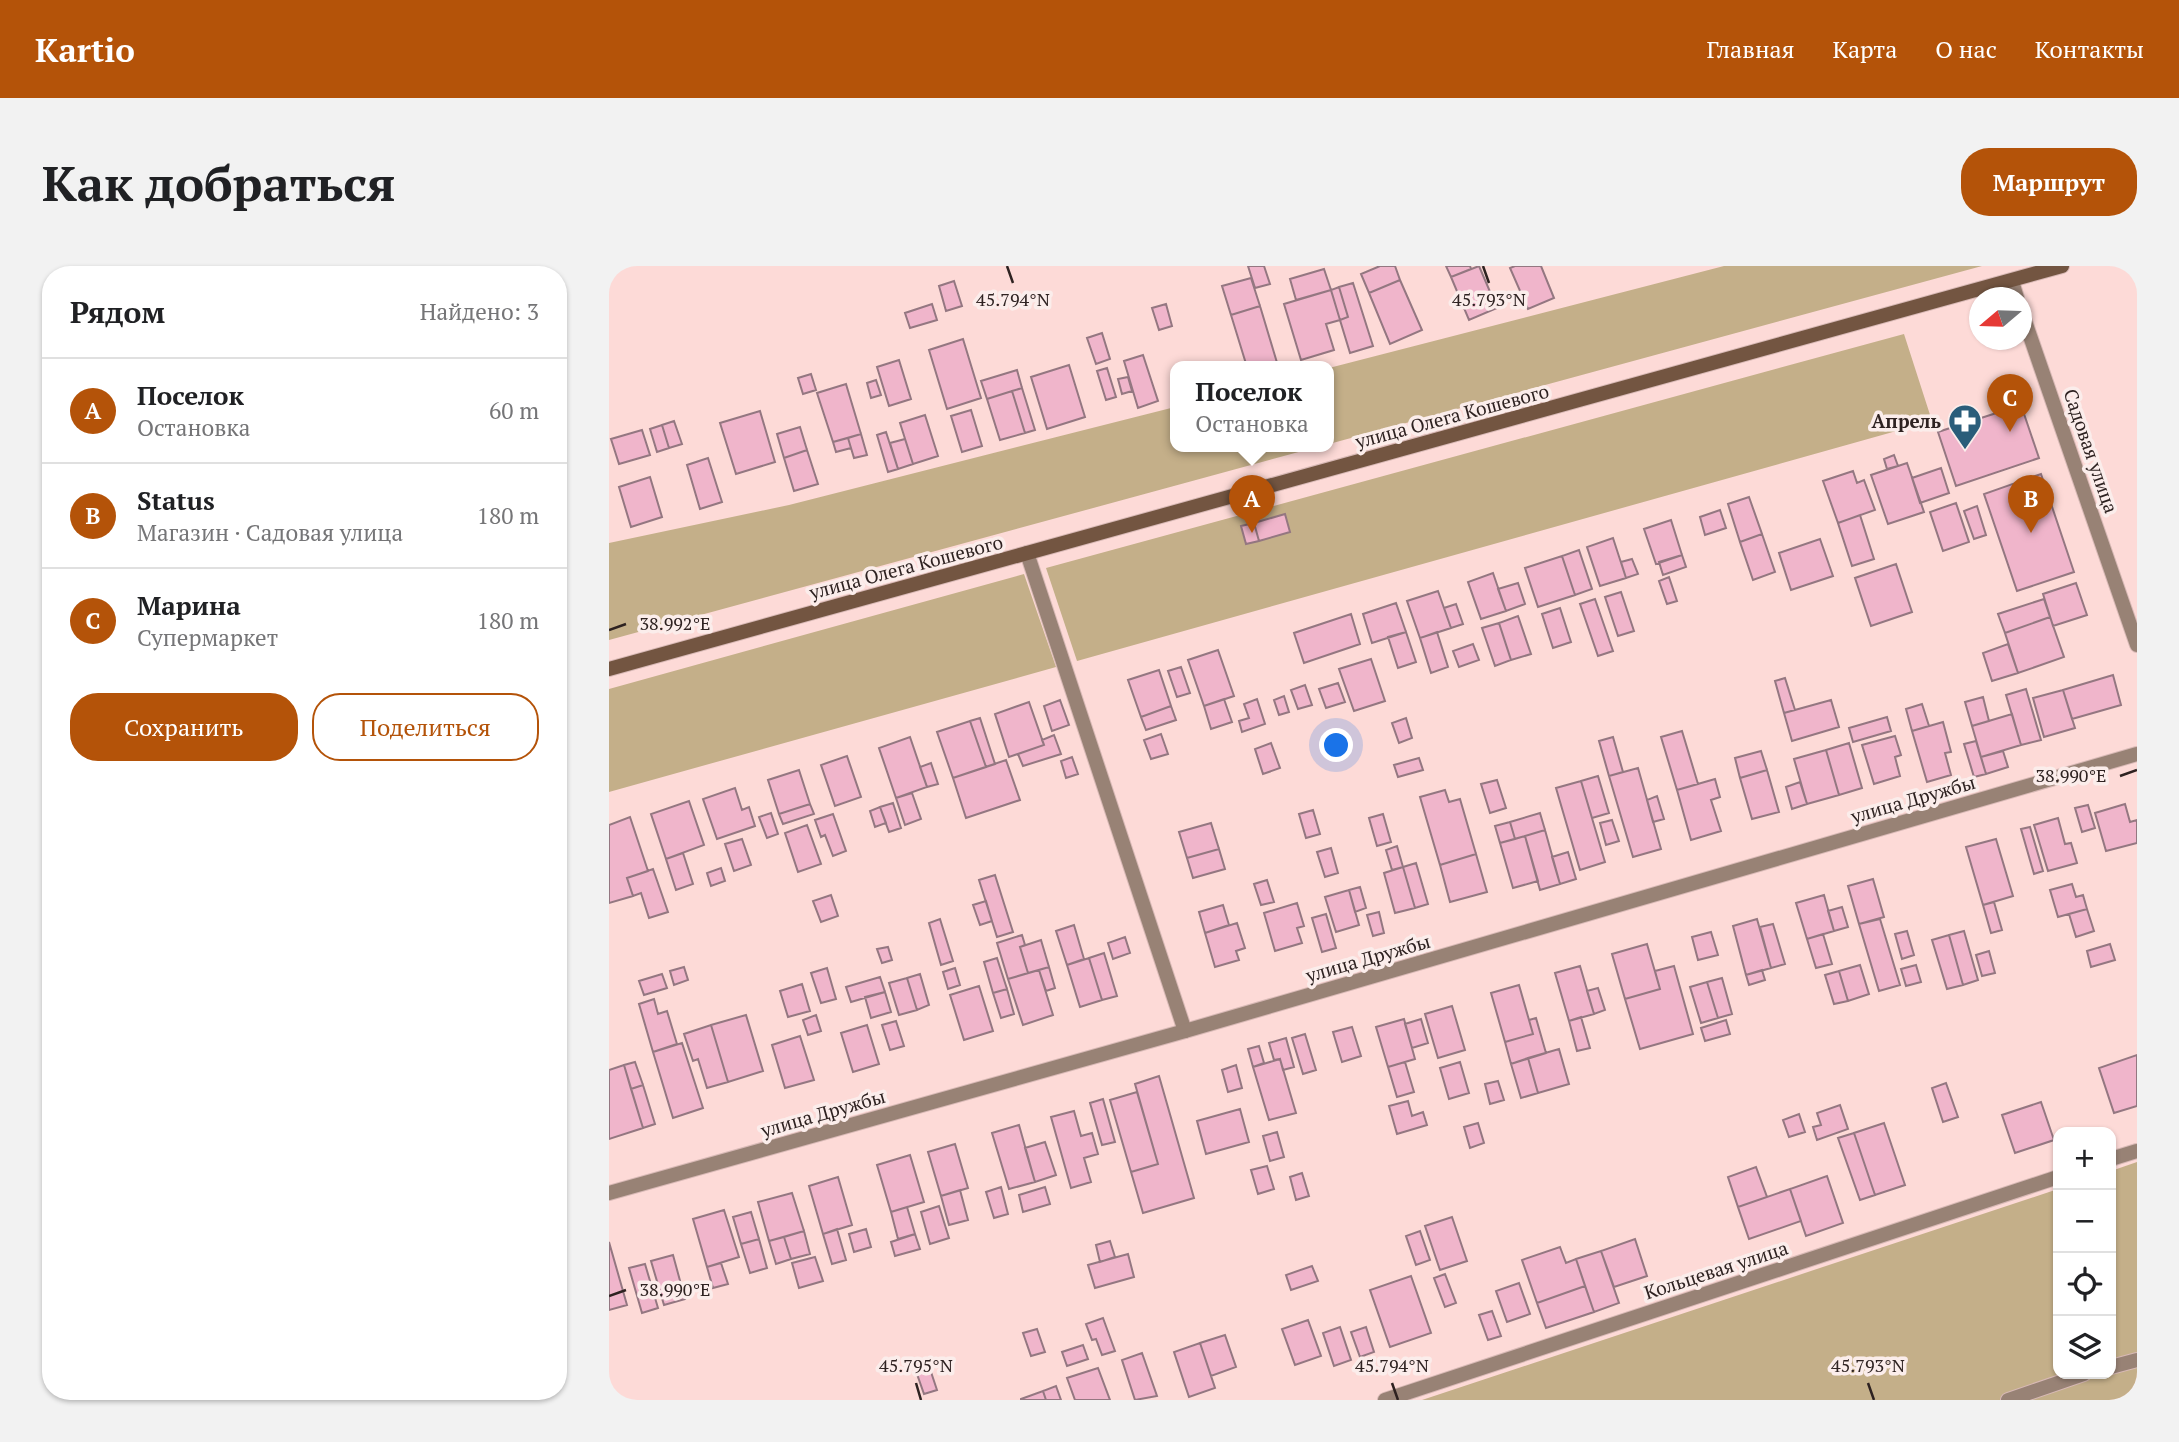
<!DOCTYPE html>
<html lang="ru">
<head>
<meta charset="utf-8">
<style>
	body { margin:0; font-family:"PT Serif",serif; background:#f2f2f2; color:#202124 }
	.controls { position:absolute; right:21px; bottom:21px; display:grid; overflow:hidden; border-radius:14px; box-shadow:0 2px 5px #0004 }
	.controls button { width:63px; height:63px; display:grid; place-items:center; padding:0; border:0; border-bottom:2px solid #e0e0e0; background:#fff; color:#202124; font:35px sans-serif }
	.compass { position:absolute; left:1360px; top:21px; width:63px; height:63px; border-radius:50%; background:#fff; box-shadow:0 2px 5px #0004; rotate:251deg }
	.you { position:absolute; left:728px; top:480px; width:24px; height:24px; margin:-18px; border:5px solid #fff; border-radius:50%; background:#1a73e8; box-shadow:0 0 0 10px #1a73e833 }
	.badge { display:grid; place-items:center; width:46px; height:46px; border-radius:50%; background:#b45309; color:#fff; font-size:23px; font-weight:700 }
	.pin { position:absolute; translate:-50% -58px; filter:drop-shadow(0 2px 4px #0008) }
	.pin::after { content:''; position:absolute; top:37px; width:24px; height:21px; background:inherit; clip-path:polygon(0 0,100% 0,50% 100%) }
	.popup { position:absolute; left:561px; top:95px; width:164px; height:91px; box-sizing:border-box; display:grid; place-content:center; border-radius:14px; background:#fff; filter:drop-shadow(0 2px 5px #0005); font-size:23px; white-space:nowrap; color:#757577 }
	.popup b { font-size:26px; color:#202124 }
	.popup::after { content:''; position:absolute; left:50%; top:100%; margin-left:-14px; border:14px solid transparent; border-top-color:#fff }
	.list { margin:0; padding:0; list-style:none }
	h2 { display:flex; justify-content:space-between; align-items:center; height:91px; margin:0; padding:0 28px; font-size:30px }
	h2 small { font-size:23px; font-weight:400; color:#757577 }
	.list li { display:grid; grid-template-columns:46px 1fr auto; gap:21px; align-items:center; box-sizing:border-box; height:105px; padding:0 28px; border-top:2px solid #e0e0e0 }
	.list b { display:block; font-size:26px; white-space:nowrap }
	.list p { margin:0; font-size:23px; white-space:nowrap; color:#757577 }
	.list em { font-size:23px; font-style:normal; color:#757577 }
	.actions { display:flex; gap:14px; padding:21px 28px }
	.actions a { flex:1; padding:16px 0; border:2px solid #b45309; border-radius:28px; text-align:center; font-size:24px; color:#b45309 }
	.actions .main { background:#b45309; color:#fff }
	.icon { flex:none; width:38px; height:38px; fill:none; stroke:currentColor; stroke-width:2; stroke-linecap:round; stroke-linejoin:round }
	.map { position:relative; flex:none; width:1528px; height:1134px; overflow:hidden; border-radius:28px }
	header { display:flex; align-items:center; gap:42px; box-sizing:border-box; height:98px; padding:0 35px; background:#b45309; color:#fff }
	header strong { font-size:33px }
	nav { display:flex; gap:38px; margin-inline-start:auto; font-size:24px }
	.intro { display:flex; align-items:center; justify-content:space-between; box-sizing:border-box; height:168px; padding:0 42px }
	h1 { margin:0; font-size:49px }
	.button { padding:18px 32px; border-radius:28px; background:#b45309; color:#fff; font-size:24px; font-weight:700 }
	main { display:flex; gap:42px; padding:0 42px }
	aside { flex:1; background:#fff; border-radius:28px; box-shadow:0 2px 5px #0004 }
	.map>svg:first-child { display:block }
	.green { fill:#c4af89 }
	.building { fill:#f0b5cb; stroke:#947781; stroke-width:2 }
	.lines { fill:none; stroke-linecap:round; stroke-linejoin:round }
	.lane-casing { stroke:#d8b9b6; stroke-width:16 }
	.street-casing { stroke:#d8b9b6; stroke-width:16 }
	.secondary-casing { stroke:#d8b9b6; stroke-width:16 }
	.lane { stroke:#988275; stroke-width:14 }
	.street { stroke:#988275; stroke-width:14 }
	.secondary { stroke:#735541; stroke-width:14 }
	.ticks { fill:none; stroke:#2e2221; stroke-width:2.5 }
	.labels { text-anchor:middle; stroke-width:7; stroke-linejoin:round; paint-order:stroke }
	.street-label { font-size:19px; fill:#2e2221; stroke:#fbedeb }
	.poi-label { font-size:19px; font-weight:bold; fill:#2e2221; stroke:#fbedeb; text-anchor:end }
	.ticks-label { font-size:18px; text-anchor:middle; fill:#2e2221; stroke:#fbedeb; stroke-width:7; stroke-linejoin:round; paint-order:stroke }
</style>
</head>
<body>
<header>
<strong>Kartio</strong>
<nav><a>Главная</a><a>Карта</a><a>О нас</a><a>Контакты</a></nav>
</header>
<div class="intro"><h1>Как добраться</h1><a class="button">Маршрут</a></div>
<main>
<aside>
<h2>Рядом<small>Найдено: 3</small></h2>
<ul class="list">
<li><span class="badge">A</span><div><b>Поселок</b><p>Остановка</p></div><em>60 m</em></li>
<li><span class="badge">B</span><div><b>Status</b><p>Магазин · Садовая улица</p></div><em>180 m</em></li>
<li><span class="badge">C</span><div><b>Марина</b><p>Супермаркет</p></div><em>180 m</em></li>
</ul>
<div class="actions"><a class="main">Сохранить</a><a>Поделиться</a></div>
</aside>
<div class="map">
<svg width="1528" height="1134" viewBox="0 0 1528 1134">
	<rect width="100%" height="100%" fill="#fddad7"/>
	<path class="green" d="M1115 0H1373L720 178V102Z
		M1295 68 1323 155 468 395 437 302Z
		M566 141V181H708L0 374V277L180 239Z
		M415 308 447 401 0 526V423Z
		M1528 896V1134H813L1449 923V1108H1502V905Z"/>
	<path class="building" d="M639 0H655L661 18 646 22Z
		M771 0H786L791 14 760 27 752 8Z
		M837 0H861L862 3 842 11Z
		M870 0 888 42 860 54 842 11Z
		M906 0H932L945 32 919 43 901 2Z
		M715 3 722 24 687 34 681 13Z
		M642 12 651 40 622 49 613 20Z
		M791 14 813 64 781 78 760 27Z
		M345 15 353 40 337 45 330 20Z
		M744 17 764 80 741 87 731 54 739 51 730 21Z
		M730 21 739 51 731 54 722 24Z
		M722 24 731 54 717 58 725 84 692 94 675 38Z
		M323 38 328 54 301 62 296 47Z
		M557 38 563 60 550 64 543 42Z
		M651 40 669 100 667 101H638L622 49Z
		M493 67 501 93 487 98 478 72Z
		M354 73 372 132 338 143 320 84Z
		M534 89 549 135 529 142 515 95Z
		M290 94 302 133 280 140 268 101Z
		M460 99 476 151 438 163 422 111Z
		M498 102 507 131 497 134 488 105Z
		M408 104 413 122 378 133 372 115Z
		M202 108 207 124 194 128 189 112Z
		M519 111 523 125 513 128 509 113Z
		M267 114 272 129 262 132 258 117Z
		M237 118 252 168 224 176 208 127Z
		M413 122 426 164 416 167 403 125Z
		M403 125 416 167 391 174 378 133Z
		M1412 139 1430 192 1347 220 1329 166Z
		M362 144 373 180 353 186 342 150Z
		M151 145 166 196 127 208 111 157Z
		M316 149 329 190 304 198 291 157Z
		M65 155 73 178 60 182 53 159Z
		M53 159 60 182 48 186 41 163Z
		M191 161 198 184 175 192 168 168Z
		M33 164 41 189 10 198 2 173Z
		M277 166 289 203 279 206 268 169Z
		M252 168 258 189 245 192 239 172Z
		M239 172 242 182 227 186 224 176Z
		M296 173 304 198 289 203 281 177Z
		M198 184 209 218 185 225 175 192Z
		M1285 189 1289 200 1278 203 1275 193Z
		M99 192 113 236 91 243 78 199Z
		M1298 197 1315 246 1279 258 1262 209Z
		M1332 202 1340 227 1311 237 1303 212Z
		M1244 205 1248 217 1255 214 1266 244 1229 257 1214 215Z
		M1432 208 1465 306 1408 325 1375 228Z
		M41 211 53 251 22 261 10 221Z
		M1140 231 1153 268 1131 276 1119 238Z
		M1347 237 1360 276 1334 285 1321 246Z
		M1368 240 1377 269 1365 273 1355 245Z
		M1111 244 1117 262 1096 269 1091 251Z
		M676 248 681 266 650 275 645 257Z
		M1251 249 1265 293 1243 300 1229 257Z
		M1062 254 1073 289 1047 298 1035 263Z
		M645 257 650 275 637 278 632 260Z
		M1153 268 1166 306 1144 314 1131 276Z
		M1004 272 1017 312 991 320 978 281Z
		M1211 273 1224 310 1182 324 1170 287Z
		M970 284 983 323 966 329 953 290Z
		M1073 289 1077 301 1054 309 1050 296Z
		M953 290 966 329 929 341 916 302Z
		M1023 293 1029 308 1017 312 1012 296Z
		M1287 298 1303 346 1262 360 1246 312Z
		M884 307 897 345 872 353 859 316Z
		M1060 311 1068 335 1058 338 1050 315Z
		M909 317 916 338 897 345 889 323Z
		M1467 317 1478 349 1444 360 1434 328Z
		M829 325 842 362 811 372 798 335Z
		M1012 326 1025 365 1009 370 996 331Z
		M986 333 1004 385 989 390 971 338Z
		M1435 333 1441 351 1396 367 1389 348Z
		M787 337 797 366 763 377 754 348Z
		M847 338 854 358 842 362 835 342Z
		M951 342 962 376 944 382 933 348Z
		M742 348 751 378 695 397 685 367Z
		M909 350 922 388 902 394 890 357Z
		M1441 351 1455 391 1409 407 1396 367Z
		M890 357 902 394 886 400 873 362Z
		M797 366 807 396 789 402 779 371Z
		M828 366 839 401 822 407 811 372Z
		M864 378 870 394 850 401 844 385Z
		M1399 378 1409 407 1383 415 1374 387Z
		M609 384 625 430 595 440 579 394Z
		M762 393 776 435 745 445 730 403Z
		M572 401 581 427 568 431 559 405Z
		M550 404 562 440 532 451 519 414Z
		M1504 409 1512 439 1463 453 1454 424Z
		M1176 412 1186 444 1175 447 1166 415Z
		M729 417 736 436 717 442 710 423Z
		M696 419 703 439 689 443 682 424Z
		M1417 423 1432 474 1412 479 1397 429Z
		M1454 424 1466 462 1435 471 1424 432Z
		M675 430 680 446 670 449 665 434Z
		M1374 431 1380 455 1363 460 1356 436Z
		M615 433 623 456 602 463 595 440Z
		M648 433 656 458 633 466 630 455 640 452 635 438Z
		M451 434 460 459 443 465 435 440Z
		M1222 434 1230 461 1183 475 1175 447Z
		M420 436 435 479 400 491 386 448Z
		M1313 438 1320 460 1303 465 1297 443Z
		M562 440 567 454 537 464 532 451Z
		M1403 448 1412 479 1372 491 1363 460Z
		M1278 451 1282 465 1244 476 1240 462Z
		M371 452 386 498 377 501 361 455Z
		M797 452 803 472 790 477 783 457Z
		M361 455 377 501 344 512 328 466Z
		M1334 456 1342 486 1336 487 1342 509 1318 516 1303 465Z
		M1073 465 1089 518 1068 524 1052 471Z
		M552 468 559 488 542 493 535 474Z
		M445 469 452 488 414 500 409 488 435 479 433 474Z
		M1286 470 1292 489 1286 491 1291 510 1265 518 1253 479Z
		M301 471 318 521 287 532 270 482Z
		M1004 471 1014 506 1000 510 990 475Z
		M1367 475 1377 508 1365 511 1355 478Z
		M662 477 671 502 654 508 646 483Z
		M1240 477 1253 522 1230 529 1217 484Z
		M1217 484 1230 529 1198 538 1185 493Z
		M1152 485 1158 504 1131 512 1126 492Z
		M1394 485 1399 501 1377 508 1372 491Z
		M238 490 252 531 226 540 212 499Z
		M463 491 469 508 457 512 452 495Z
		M810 492 814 504 789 511 785 499Z
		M397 494 411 534 357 552 344 512Z
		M322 497 329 518 318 521 311 501Z
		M1029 502 1052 583 1024 591 1000 510Z
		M190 504 201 538 170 548 159 514Z
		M1158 504 1170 546 1143 553 1131 512Z
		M989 510 1000 547 983 552 972 515Z
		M1106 513 1111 531 1102 534 1112 565 1082 574 1068 524Z
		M888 514 897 542 881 547 872 518Z
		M972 515 996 596 971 604 947 522Z
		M1191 516 1198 538 1183 543 1177 521Z
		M126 522 133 544 140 541 146 560 108 573 94 533Z
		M836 524 840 536 851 533 867 588 831 599 811 531Z
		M303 527 312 553 296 559 287 532Z
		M1048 530 1055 553 1044 556 1038 534Z
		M80 535 95 579 57 593 42 548Z
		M284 537 292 562 280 566 271 541Z
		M201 538 205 548 174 558 170 548Z
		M1516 538 1521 556 1528 554V577L1497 585 1486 547Z
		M1479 539 1486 562 1473 566 1466 542Z
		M271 541 277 557 266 561 261 545Z
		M704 544 711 568 697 572 690 548Z
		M162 547 169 568 158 572 150 551Z
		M931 547 936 564 906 573 901 556Z
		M224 548 237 585 224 590 216 569 212 571 206 554Z
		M774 548 782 576 768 580 760 552Z
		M21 551 39 605 18 612 24 630 0 637V559Z
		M1449 552 1456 578 1462 577 1468 597 1439 605 1425 559Z
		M1003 554 1010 575 997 579 991 557Z
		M901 556 906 573 891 577 886 560Z
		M602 557 610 583 578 592 570 566Z
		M198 559 212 598 189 606 176 567Z
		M1421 561 1434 605 1425 608 1412 563Z
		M936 564 951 618 931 624 916 570Z
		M916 570 929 615 904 622 891 577Z
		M133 573 142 599 125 605 116 578Z
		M1387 573 1404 630 1374 639 1357 581Z
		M788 580 794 601 783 604 777 584Z
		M722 582 729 607 716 611 708 586Z
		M610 583 616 603 584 612 578 592Z
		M959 586 967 613 951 618 943 591Z
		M74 587 84 618 67 624 57 593Z
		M867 588 878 626 841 636 831 599Z
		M807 597 819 638 806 642 794 601Z
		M794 601 806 642 786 647 775 607Z
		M112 602 116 615 102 620 98 607Z
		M44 603 59 646 40 652 32 627 24 630 18 612Z
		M386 609 404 666 388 671 370 614Z
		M1264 613 1275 651 1250 658 1239 620Z
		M658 614 665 636 652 639 645 618Z
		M1463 618 1467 631 1474 629 1478 643 1449 651 1441 624Z
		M751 621 757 642 746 646 740 624Z
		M740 624 750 659 727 666 716 631Z
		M222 629 229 650 212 656 204 635Z
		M1215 629 1225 665 1198 673 1187 637Z
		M377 635 383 655 371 659 364 639Z
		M1385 636 1393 664 1382 667 1374 639Z
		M688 637 695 660 688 662 693 677 666 685 655 647Z
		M614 639 620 659 596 667 590 646Z
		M1233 641 1239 661 1225 665 1219 645Z
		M1478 643 1485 665 1467 671 1460 648Z
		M770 646 775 667 764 670 758 649Z
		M717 648 727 682 713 686 703 652Z
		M331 653 344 695 332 699 320 657Z
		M1148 653 1162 702 1137 709 1124 660Z
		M1271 653 1291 719 1270 725 1250 658Z
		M628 657 636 682 627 685 630 694 606 701 596 667Z
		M1164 658 1176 698 1162 702 1151 661Z
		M465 659 475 693 458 699 447 665Z
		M1298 665 1305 689 1293 693 1286 668Z
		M1355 665 1369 714 1354 719 1340 669Z
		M1102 666 1109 689 1089 694 1083 671Z
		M1214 668 1223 698 1207 702 1198 673Z
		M413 669 416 679 411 681 419 707 399 713 388 677Z
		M1340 669 1354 719 1338 723 1323 674Z
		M516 671 521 687 504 693 499 677Z
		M432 674 440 701 419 707 411 681Z
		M1038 678 1051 723 1016 733 1003 688Z
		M1501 678 1506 694 1482 701 1478 685Z
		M279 681 283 694 273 697 268 683Z
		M1380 685 1386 707 1373 710 1367 689Z
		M495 687 508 730 493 734 480 692Z
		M388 692 398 723 384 727 375 696Z
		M480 692 493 734 471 741 458 699Z
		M1251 699 1260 728 1239 735 1230 705Z
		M1307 699 1312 716 1297 720 1292 703Z
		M971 700 985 748 960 755 946 707Z
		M1065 700 1084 768 1031 783 1016 733 1051 723 1046 705Z
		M75 701 79 714 65 719 61 705Z
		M440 701 446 722 437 725 430 704Z
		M218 702 227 733 212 737 202 707Z
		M346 702 351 719 339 723 334 706Z
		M430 704 444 749 414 759 399 713Z
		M1153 704 1156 714 1140 719 1137 709Z
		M1230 705 1239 735 1225 738 1216 709Z
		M53 708 58 722 35 729 30 715Z
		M311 708 320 739 308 744 298 712Z
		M271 711 276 726 242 736 237 721Z
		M298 712 308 744 290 749 280 717Z
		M1113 712 1123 748 1109 752 1098 716Z
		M1098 716 1109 752 1092 757 1081 721Z
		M193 718 201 745 179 751 171 725Z
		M910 719 924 768 896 776 882 727Z
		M370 720 384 765 355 774 341 729Z
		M989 722 996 744 985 748 978 725Z
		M398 723 405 748 392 752 384 727Z
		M276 726 282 746 262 752 256 731Z
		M45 733 49 748 58 745 68 778 44 786 30 738Z
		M843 740 856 784 829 792 816 748Z
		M137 749 154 805 119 816 102 759Z
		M207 749 212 765 199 769 194 754Z
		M972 751 981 782 968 785 960 755Z
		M927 752 937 787 902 798 896 776 924 768 920 754Z
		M795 753 806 793 779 801 767 761Z
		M812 753 819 777 803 782 796 758Z
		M1117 754 1121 768 1096 775 1092 762Z
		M287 755 295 780 281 784 273 759Z
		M102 759 119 816 98 822 89 793 84 795 75 768Z
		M258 759 270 798 244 806 232 767Z
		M743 761 752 790 733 796 724 766Z
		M696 768 707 804 694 808 683 772Z
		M191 770 205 814 176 822 163 779Z
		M677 772 685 801 674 804 671 793 665 794 660 777Z
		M73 777 94 842 64 852 44 786Z
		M650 780 655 797 644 801 639 783Z
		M950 783 960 818 929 827 919 792Z
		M1528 789V840L1505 847 1490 802Z
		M919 792 929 827 912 832 902 798Z
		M671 793 687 847 660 854 644 801Z
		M26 796 34 819 22 823 15 799Z
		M796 796 805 826 788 831 779 801Z
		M851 796 860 827 840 833 831 802Z
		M15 799 34 862 0 873V804Z
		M627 799 633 822 619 826 613 804Z
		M550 810 585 932 534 947 522 906 549 898 526 818Z
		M889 815 895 834 881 838 876 818Z
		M1337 817 1349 851 1334 856 1323 822Z
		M34 819 46 858 34 862 22 823Z
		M528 826 549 898 522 906 501 834Z
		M494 833 506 876 493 879 481 837Z
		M799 835 803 850 814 846 818 859 788 868 780 840Z
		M1432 836 1445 874 1406 887 1393 849Z
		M1231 839 1239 863 1208 874 1204 861 1212 859 1208 847Z
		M631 843 640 876 597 888 588 855Z
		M465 845 472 870 483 867 489 888 475 892 482 916 462 922 442 851Z
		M1190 848 1196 866 1180 871 1174 854Z
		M869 857 875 877 861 882 855 861Z
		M1275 857 1296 919 1266 929 1245 867Z
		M410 859 426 916 400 923 383 867Z
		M668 866 675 891 661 895 654 870Z
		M1245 867 1266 929 1251 934 1229 872Z
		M436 876 447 909 426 916 416 882Z
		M346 878 359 922 332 930 319 886Z
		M301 889 315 936 282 946 268 899Z
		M658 900 665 923 649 928 642 904Z
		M1147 901 1158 931 1129 941 1119 911Z
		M693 907 700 930 687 934 681 911Z
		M1218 910 1234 957 1197 970 1181 923Z
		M229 911 243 959 214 968 200 920Z
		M392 921 399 948 385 952 377 926Z
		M436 921 441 938 414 946 410 929Z
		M1181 923 1192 955 1140 973 1129 941Z
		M351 924 359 954 340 959 332 930Z
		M183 927 195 965 160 975 149 936Z
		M330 940 340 972 321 978 312 946Z
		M298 941 306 968 289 973 282 946Z
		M115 944 130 991 98 1001 84 953Z
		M142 946 150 973 132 978 124 951Z
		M843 951 858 995 831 1004 816 960Z
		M228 963 237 994 223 998 214 968Z
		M257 963 262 981 245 986 240 968Z
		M195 965 201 988 182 993 175 971Z
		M811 965 821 994 807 999 797 970Z
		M306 968 311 983 286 990 282 976Z
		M175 971 182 993 167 998 160 975Z
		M150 973 158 1002 141 1007 132 978Z
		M1026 973 1038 1010 1005 1021 992 985Z
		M501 975 506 991 491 996 487 979Z
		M0 976 18 1039 0 1044Z
		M951 981 957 997 967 993 976 1020 928 1037 913 994Z
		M992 985 1010 1037 985 1046 967 993Z
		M519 988 525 1011 486 1022 479 999Z
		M64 989 76 1033 55 1039 42 995Z
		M206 991 214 1015 190 1022 183 997Z
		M112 997 119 1018 104 1022 98 1001Z
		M36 998 49 1042 33 1047 20 1002Z
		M703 1000 709 1015 682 1024 677 1009Z
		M836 1008 847 1037 836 1041 825 1012Z
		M802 1010 822 1067 781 1081 761 1024Z
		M910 1017 921 1048 898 1056 887 1025Z
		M976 1020 985 1046 937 1062 928 1037Z
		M883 1045 892 1070 879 1074 870 1049Z
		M494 1052 506 1085 493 1089 487 1073 483 1074 477 1058Z
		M699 1054 712 1090 686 1099 673 1063Z
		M731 1061 742 1094 725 1100 714 1067Z
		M757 1061 765 1086 751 1091 742 1066Z
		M428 1063 436 1086 422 1090 414 1067Z
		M616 1069 627 1101 602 1110 591 1077Z
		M591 1077 606 1122 580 1131 565 1086Z
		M474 1079 479 1093 458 1100 453 1086Z
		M533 1087 548 1130 526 1134 513 1094Z
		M489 1102 501 1134H466L458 1112Z
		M321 1103 328 1124 315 1128 308 1108Z
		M447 1120 452 1134H437L434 1125Z
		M434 1125 437 1134H412V1133Z"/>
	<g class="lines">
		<g class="lane-casing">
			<path id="lane" d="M418 287 576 765
				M1502 1101 1528 1094
				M1399 1134 1475 1108"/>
		</g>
		<g class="street-casing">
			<path id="street" d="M1403 15 1408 32
				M1412 44 1528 379
				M1502 893 1528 885
				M0 927 576 765 1528 488
				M776 1134 1449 911"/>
		</g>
		<g class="secondary-casing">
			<path id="secondary" d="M0 403 1453 0"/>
		</g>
		<use href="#lane" class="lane"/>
		<use href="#street" class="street"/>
		<use href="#secondary" class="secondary"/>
	</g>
	<path class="ticks" d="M398 0 404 17M874 0 880 17M0 364 17 358M1511 510 1528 504M0 1030 17 1024M307 1117 312 1134M783 1117 789 1134M1259 1117 1265 1134"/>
	<defs>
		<g id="pharmacy-pin" transform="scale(1.75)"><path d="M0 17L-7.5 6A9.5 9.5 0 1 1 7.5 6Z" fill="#2a5d7a" stroke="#fbedeb"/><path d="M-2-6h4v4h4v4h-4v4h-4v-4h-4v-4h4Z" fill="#fff"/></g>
	</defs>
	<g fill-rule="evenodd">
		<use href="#pharmacy-pin" x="1356" y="155"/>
	</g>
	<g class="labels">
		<g class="street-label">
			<text transform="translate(843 150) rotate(-15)" y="7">улица Олега Кошевого</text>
			<text transform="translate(1482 185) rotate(71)" y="7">Садовая улица</text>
			<text transform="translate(297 301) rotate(-15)" y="7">улица Олега Кошевого</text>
			<text transform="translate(1304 533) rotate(-16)" y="7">улица Дружбы</text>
			<text transform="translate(759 692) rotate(-16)" y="7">улица Дружбы</text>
			<text transform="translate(214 847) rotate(-16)" y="7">улица Дружбы</text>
			<text transform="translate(1107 1004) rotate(-18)" y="7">Кольцевая улица</text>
		</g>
		<g class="poi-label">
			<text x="1332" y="162">Апрель</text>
		</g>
	</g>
	<g class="ticks-label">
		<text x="404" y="40">45.794°N</text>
		<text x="880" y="40">45.793°N</text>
		<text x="66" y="364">38.992°E</text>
		<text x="1462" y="516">38.990°E</text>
		<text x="66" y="1030">38.990°E</text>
		<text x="307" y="1106">45.795°N</text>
		<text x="783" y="1106">45.794°N</text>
		<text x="1259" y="1106">45.793°N</text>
	</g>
</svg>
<div class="controls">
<button>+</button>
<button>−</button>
<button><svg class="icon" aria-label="locate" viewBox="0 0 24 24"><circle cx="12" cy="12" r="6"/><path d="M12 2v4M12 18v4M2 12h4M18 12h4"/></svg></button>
<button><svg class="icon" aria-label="layers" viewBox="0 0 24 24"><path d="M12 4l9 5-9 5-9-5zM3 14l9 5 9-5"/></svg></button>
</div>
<svg class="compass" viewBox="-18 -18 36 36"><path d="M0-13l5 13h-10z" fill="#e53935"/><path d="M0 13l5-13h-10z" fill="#757577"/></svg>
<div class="you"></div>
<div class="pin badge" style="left:643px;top:267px">A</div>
<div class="popup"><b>Поселок</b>Остановка</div>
<div class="pin badge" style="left:1422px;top:267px">B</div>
<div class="pin badge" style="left:1401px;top:166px">C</div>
</div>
</main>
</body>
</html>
